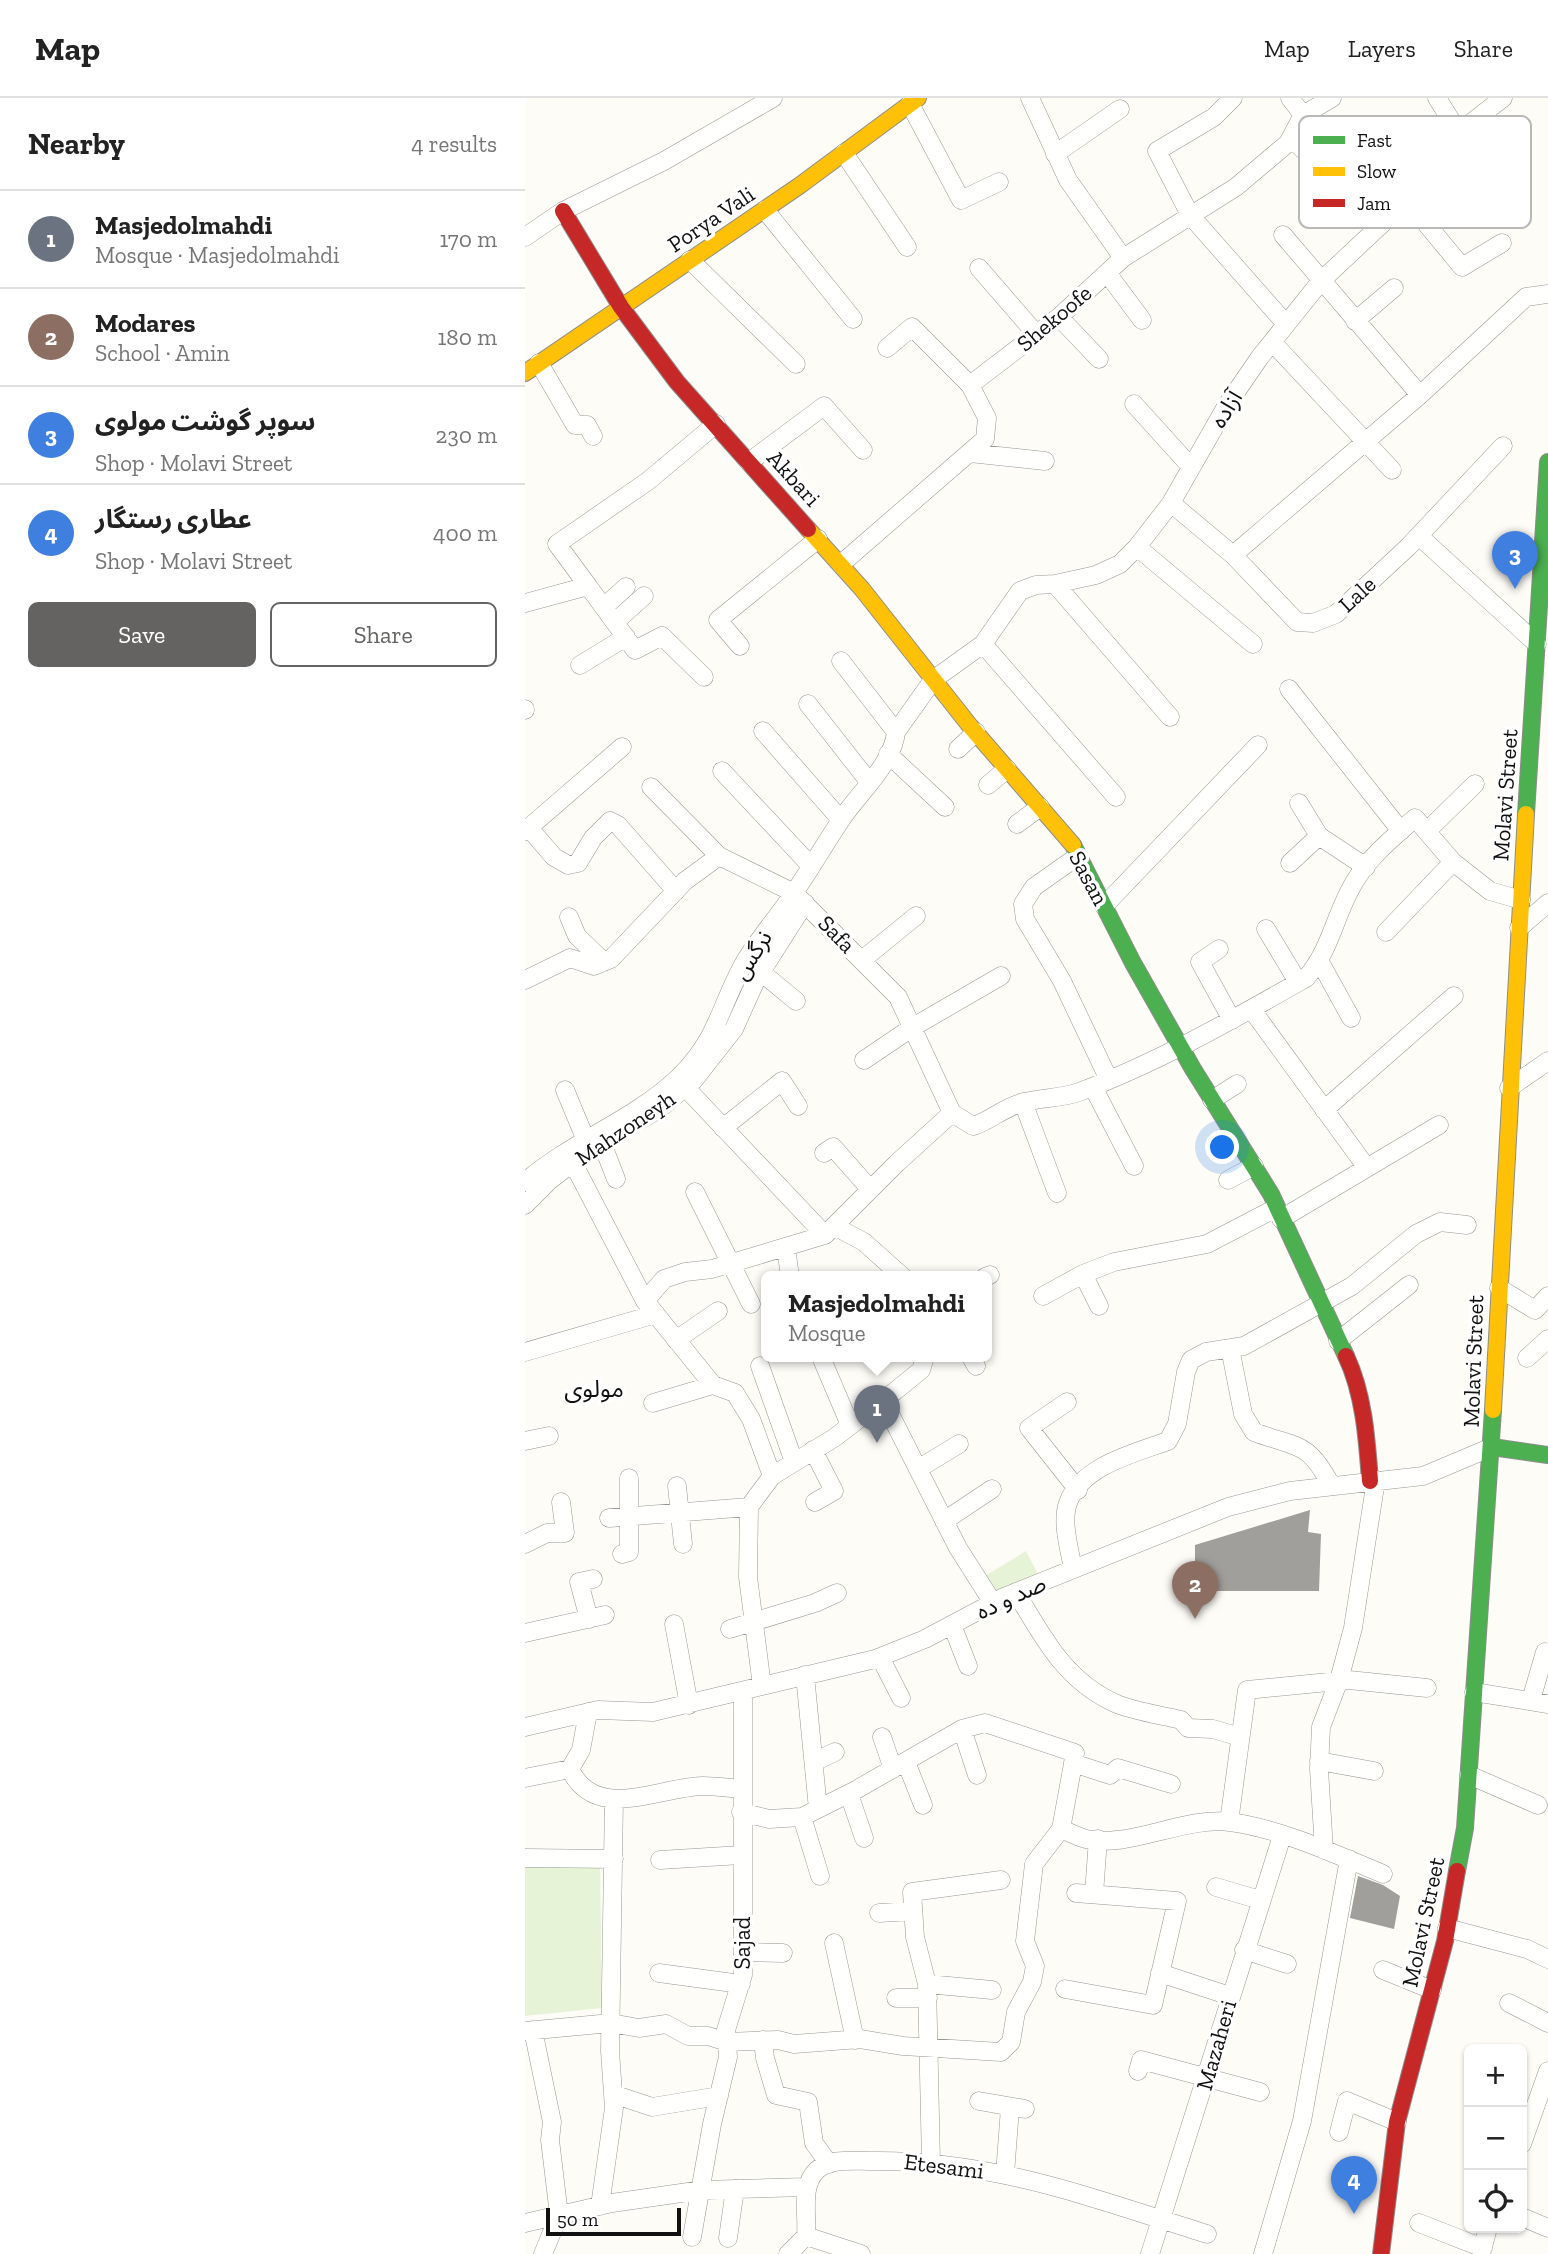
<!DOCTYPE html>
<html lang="en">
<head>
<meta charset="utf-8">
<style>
	body { margin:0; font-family:"Zilla Slab","Noto Sans Arabic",serif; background:#f6f6f6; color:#222 }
	.controls { position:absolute; right:21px; bottom:21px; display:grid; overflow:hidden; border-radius:10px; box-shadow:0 2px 5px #0004 }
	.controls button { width:63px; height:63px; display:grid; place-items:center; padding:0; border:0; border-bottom:2px solid #e0e0e0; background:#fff; color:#222; font:35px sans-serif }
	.scale { position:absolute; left:21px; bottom:18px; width:135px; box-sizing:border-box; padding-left:7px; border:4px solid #111; border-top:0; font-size:19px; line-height:24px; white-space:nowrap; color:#111; -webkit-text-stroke:5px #fff; paint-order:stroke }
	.you { position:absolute; left:698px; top:1050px; width:24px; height:24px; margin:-18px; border:5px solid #fff; border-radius:50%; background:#1a73e8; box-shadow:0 0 0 10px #1a73e833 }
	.badge { display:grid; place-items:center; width:46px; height:46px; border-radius:50%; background:#646362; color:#fff; font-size:23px; font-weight:700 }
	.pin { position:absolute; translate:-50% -58px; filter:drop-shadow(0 2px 4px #0008) }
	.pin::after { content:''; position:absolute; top:37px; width:24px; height:21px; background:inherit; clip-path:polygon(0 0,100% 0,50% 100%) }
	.popup { position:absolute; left:236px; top:1173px; width:231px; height:91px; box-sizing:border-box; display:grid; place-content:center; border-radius:10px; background:#fff; filter:drop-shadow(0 2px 5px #0005); font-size:23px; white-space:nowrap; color:#767676 }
	.popup b { font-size:26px; color:#222 }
	.popup::after { content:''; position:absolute; left:50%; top:100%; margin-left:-14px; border:14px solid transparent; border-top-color:#fff }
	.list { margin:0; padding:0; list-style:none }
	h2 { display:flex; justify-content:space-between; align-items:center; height:91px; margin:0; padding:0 28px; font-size:30px }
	h2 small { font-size:23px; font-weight:400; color:#767676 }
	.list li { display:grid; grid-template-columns:46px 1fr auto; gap:21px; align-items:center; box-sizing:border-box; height:98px; padding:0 28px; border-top:2px solid #e0e0e0 }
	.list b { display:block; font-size:26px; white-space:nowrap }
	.list p { margin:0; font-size:23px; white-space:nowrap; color:#767676 }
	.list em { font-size:23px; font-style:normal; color:#767676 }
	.actions { display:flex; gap:14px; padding:21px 28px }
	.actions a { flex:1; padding:16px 0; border:2px solid #646362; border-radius:10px; text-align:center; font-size:24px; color:#646362 }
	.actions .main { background:#646362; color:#fff }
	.icon { flex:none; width:38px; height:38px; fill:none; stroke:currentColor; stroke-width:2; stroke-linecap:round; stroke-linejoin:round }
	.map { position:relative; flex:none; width:1023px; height:2156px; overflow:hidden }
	header { display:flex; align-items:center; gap:42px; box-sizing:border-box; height:98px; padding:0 35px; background:#fff; border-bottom:2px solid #e0e0e0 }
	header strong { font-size:33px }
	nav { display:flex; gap:38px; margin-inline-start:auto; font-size:24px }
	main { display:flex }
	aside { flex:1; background:#fff }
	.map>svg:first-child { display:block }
	.green { fill:#e7f3d7 }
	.building { fill:#a19f9c }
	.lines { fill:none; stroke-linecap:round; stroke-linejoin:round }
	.street-casing { stroke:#979795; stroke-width:19 }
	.fast-casing { stroke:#8e8d8b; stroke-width:18 }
	.slow-casing { stroke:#8e8d8b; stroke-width:18 }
	.jam-casing { stroke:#8e8d8b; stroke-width:18 }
	.street { stroke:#fffffe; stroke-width:18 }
	.fast { stroke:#4caf50; stroke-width:16 }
	.slow { stroke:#ffc107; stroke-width:16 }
	.jam { stroke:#c62828; stroke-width:16 }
	.labels { text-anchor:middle; stroke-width:7; stroke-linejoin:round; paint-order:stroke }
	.street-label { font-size:23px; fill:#111; stroke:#fff }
	.neighbourhood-label { font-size:24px; fill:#111; stroke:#fff }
	.key { fill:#fff; stroke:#b8b8b8; stroke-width:2 }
	.key-label { font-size:19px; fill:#111 }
</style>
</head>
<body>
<header>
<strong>Map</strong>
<nav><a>Map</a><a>Layers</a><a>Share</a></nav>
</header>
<main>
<aside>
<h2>Nearby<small>4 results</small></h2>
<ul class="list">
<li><span class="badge" style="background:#6b7280">1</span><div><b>Masjedolmahdi</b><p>Mosque · Masjedolmahdi</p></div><em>170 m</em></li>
<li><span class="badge" style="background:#8d6e63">2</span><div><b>Modares</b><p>School · Amin</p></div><em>180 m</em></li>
<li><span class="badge" style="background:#3f7fe0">3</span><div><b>سوپر گوشت مولوی</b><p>Shop · Molavi Street</p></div><em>230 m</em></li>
<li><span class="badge" style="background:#3f7fe0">4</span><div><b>عطاری رستگار</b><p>Shop · Molavi Street</p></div><em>400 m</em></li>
</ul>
<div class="actions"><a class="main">Save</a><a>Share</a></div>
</aside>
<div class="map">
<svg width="1023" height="2156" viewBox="0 0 1023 2156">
	<rect width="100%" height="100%" fill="#fdfcf7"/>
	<path class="green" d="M501 1453 513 1476 471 1497 460 1478Z
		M75 1767 77 1910 0 1918V1768Z"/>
	<path class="building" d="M785 1412 783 1434 796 1436 794 1493H670V1447Z
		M833 1778 858 1787 875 1798 869 1831 825 1820Z"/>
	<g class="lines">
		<g class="street-casing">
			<path id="street" d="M505 0 543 82 598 160
				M708 0 689 19 632 53 665 117 761 226
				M765 0 778 17
				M912 0 934 35
				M385 6 436 102 474 84
				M766 39 814 89
				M319 55 382 149
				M530 56 595 11
				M880 100 937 169 977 145
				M240 112 328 221
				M758 137 895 297
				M0 139 38 113 139 63 248 0
				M165 162 271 266
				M454 170 512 237
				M582 175 617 222
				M534 219 574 261
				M830 223 869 190
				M747 244 867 372
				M362 250 387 229 445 287
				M14 265 50 327H62L68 338
				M609 306 666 369
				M445 355 520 363
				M224 364 299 308 338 352
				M646 405 708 457 772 524 788 525 811 516 883 449 978 348
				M894 438 1012 546
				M612 449 728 546
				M708 457 895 297 1001 199 1023 196
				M316 466 460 341 462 320 445 287 534 219 598 160 711 89 763 45 778 17 807 0
				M530 486 645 619
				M63 488 110 552 137 538 179 579
				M0 505 63 488 32 446 123 383 191 326
				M79 509 101 489
				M90 524 119 498
				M458 546 591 699
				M215 548 193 522 293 441
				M316 563 371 634
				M55 567 101 539
				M764 591 876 733
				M283 606 345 685
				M0 611V612
				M238 633 316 722
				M433 651 451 634
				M363 656 420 709
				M197 673 286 768
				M463 687 482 671
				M126 689 194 758 269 795 373 899 427 1015 448 1028C463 1024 478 1010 496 1005 515 999 536 1001 554 994 634 964 707 922 781 880 806 852 810 815 830 783 845 758 869 739 890 720L928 764 965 793 996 802
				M774 705 794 738 841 769
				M492 726 515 709
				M4 730 29 759 43 767 53 765 68 740 85 723 93 727 151 793
				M0 733 97 649
				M902 733 950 686
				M553 758 509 789 498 806 500 821 537 883 584 982
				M765 765 794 738
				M579 808 733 647
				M44 819 52 838 79 864
				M994 830 1023 805
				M741 831 773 884
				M861 834 928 764
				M694 851 675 864 707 922
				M337 862 391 818
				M795 864 826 920
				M236 874 271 903
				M0 882 45 860 69 868 86 861 160 783 194 758
				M727 912 842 1070
				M339 962 388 929 476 878
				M160 989 300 1137
				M568 989 609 1068
				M984 990 1023 963
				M40 992 60 1040
				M687 1002 712 986
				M498 1004 532 1095
				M799 1012 929 898
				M198 1030 257 983 273 1008
				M77 1045 91 1081
				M299 1055 308 1049 345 1091
				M48 1065 120 1203 188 1287 210 1295 226 1321 247 1378
				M703 1082 729 1068
				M0 1084C47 1043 109 1022 154 979 195 939 195 905 222 860 236 838 254 817 269 795 286 770 301 744 318 719 335 694 368 665 371 634L408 582 458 546 495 493 511 487 530 486 571 477 595 466 612 449 646 405 702 307 735 259 796 183 875 109 886 87 914 50 978 0
				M170 1094 226 1206
				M0 1107 24 1083 65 1051 134 1011 169 982 209 931 231 882 280 805
				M756 1121 914 1027
				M311 1129 339 1144 378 1179
				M261 1149 265 1179
				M558 1176 574 1208
				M460 1179 465 1177
				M974 1190 1010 1212 1023 1198
				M518 1198 558 1176 589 1164 682 1146 751 1110
				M120 1203 139 1181 160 1174 187 1171 300 1137 372 1065 427 1015
				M151 1242 193 1213
				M813 1243 884 1187
				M705 1250 718 1316 729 1334C772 1350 782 1342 806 1387
				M0 1254 131 1216
				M296 1259 325 1327
				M446 1259 451 1268
				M1002 1260 1023 1241
				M235 1268 269 1364
				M358 1302 433 1450 468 1505
				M542 1304 504 1330 553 1392
				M128 1305 188 1287
				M0 1343 24 1338
				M288 1352 309 1393 290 1404
				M393 1371 434 1346
				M152 1388 158 1446
				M84 1420 224 1409
				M419 1423 467 1391
				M0 1446 22 1435H40L36 1404
				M97 1456 104 1454V1380
				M548 1471C545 1453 536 1424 543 1405 556 1368 610 1355 643 1343L652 1326 661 1274 666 1262 681 1254 719 1248 827 1188 891 1136 915 1124 942 1127
				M491 1494C518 1540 541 1584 592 1606 612 1614 636 1617 656 1622L663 1630 688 1631 715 1639
				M64 1521 54 1484 68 1481
				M149 1526 164 1607
				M427 1527 443 1568
				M205 1531 290 1505 312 1495
				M0 1535 80 1517
				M355 1559 376 1600
				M280 1577 293 1711
				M237 1588 223 1479 224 1409 247 1378 309 1340 364 1298 396 1272 400 1259
				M949 1594 1023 1606
				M1006 1602 1020 1554 1023 1556
				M0 1629 73 1612 128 1614 350 1561 400 1541 479 1499 703 1409 765 1393 898 1378 967 1349
				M437 1631 452 1677
				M357 1639 368 1671
				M794 1663 849 1673
				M289 1664 310 1654
				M381 1664 398 1707
				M548 1665 585 1677 593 1670 646 1686
				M45 1671C70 1725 133 1689 178 1688 191 1688 204 1690 217 1691
				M944 1677 1013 1707
				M0 1680 45 1671 56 1652 63 1614
				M324 1696 339 1740
				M277 1719 295 1778
				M704 1724 722 1592 824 1582 902 1590
				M536 1731C544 1734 553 1739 561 1741 603 1751 661 1718 705 1724 757 1731 810 1756 858 1776
				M799 1752 794 1671 796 1629 814 1582 828 1530 851 1382
				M0 1760 89 1761
				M135 1762 216 1757
				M691 1789 735 1802
				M569 1796 573 1741
				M354 1815 388 1813
				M922 1830 1002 1851 1023 1861
				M309 1845 330 1942
				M719 1852 762 1866
				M218 1854 258 1855
				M858 1872 907 1892
				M134 1875 216 1886
				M635 1875 705 1898
				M402 1886 467 1892
				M540 1891 628 1907 652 1803 551 1795
				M371 1900H403
				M984 1905 1023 1925
				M8 1932 27 2024 25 2042 34 2117 18 2156
				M0 1933 86 1925 114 1930 141 1926 163 1938H183L202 1944 253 1942 269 1946 335 1941 378 1948 476 1954 486 1944 491 1914 507 1884 510 1868 500 1843 509 1766 536 1731 550 1655 460 1625 437 1631 329 1693 277 1719 244 1721 216 1714
				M238 1942 240 1960 251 1997 283 2004 289 2045 304 2066
				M613 1973 616 1962 735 1994
				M88 1996 127 2009 194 1998
				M454 2003 500 2011
				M814 2034 822 2003 872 2024
				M997 2046 1023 1973
				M406 2064 402 1886 390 1839 387 1794 476 1782
				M480 2076 485 2010
				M75 2108 89 2010 85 1953 89 1701
				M997 2119 1023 2130
				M0 2125 87 2105 177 2092 281 2089
				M894 2125 958 2150
				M281 2138 336 2156
				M167 2139 187 2026 203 1959 201 1932 218 1877V1593
				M203 2140 210 2091
				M263 2156 281 2138C283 2117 275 2088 292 2072 305 2060 328 2063 344 2063 466 2061 567 2100 682 2136
				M625 2156 757 1738
				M738 2156 777 2023 824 1761
				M956 2156 963 2130"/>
		</g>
		<g class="fast-casing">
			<path id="fast" d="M1001 716 1023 364
				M548 747 608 865 668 971 746 1096 821 1258
				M967 1349 1023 1357
				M932 1773 940 1730 968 1312"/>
		</g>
		<g class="slow-casing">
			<path id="slow" d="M0 275 274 88 393 0
				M283 431 337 491 445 628 548 747
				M968 1312 1001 716"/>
		</g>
		<g class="jam-casing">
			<path id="jam" d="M38 113 96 209 152 284 283 431
				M821 1258C839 1296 842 1342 845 1383
				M856 2156 872 2024 920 1843 932 1773"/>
		</g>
		<use href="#street" class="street"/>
		<use href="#fast" class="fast"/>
		<use href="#slow" class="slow"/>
		<use href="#jam" class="jam"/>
	</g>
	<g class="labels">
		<g class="street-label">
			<text transform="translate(186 121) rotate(-34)" y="8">Porya Vali</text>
			<text transform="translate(529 220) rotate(-40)" y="8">Shekoofe</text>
			<text transform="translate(701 311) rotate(-58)" y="8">آزاده</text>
			<text transform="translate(269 380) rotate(48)" y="8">Akbari</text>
			<text transform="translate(832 496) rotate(-43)" y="8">Lale</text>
			<text transform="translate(980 697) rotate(-86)" y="8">Molavi Street</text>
			<text transform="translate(564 780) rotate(62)" y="8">Sasan</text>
			<text transform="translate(312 836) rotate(46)" y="8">Safa</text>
			<text transform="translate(227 857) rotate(-58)" y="8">نرگس</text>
			<text transform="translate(100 1030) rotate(-34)" y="8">Mahzoneyh</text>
			<text transform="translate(948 1263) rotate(-88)" y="8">Molavi Street</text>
			<text transform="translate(486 1499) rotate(-25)" y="8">صد و ده</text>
			<text transform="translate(898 1824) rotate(-78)" y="8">Molavi Street</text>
			<text transform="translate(217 1845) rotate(-90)" y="8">Sajad</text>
			<text transform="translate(691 1947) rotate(-74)" y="8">Mazaheri</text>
			<text transform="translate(419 2068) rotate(7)" y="8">Etesami</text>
		</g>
		<g class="neighbourhood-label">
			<text x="69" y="1299">مولوی</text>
		</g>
	</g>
	<rect x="774" y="18" width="232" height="112" rx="10" class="key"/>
	<rect x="788" y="38" width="32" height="8" fill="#4caf50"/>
	<rect x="788" y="69" width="32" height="9" fill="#ffc107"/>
	<rect x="788" y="101" width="32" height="8" fill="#c62828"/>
	<g class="key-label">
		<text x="832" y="49">Fast</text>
		<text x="832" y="80">Slow</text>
		<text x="832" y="112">Jam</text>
	</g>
</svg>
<div class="controls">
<button>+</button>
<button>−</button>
<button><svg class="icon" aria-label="locate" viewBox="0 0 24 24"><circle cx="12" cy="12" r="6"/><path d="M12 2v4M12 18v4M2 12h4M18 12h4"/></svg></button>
</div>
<div class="scale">50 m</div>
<div class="you"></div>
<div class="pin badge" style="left:352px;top:1345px;background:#6b7280">1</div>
<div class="popup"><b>Masjedolmahdi</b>Mosque</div>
<div class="pin badge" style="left:670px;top:1521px;background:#8d6e63">2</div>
<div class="pin badge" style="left:990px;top:491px;background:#3f7fe0">3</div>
<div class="pin badge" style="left:829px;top:2116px;background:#3f7fe0">4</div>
</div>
</main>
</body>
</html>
